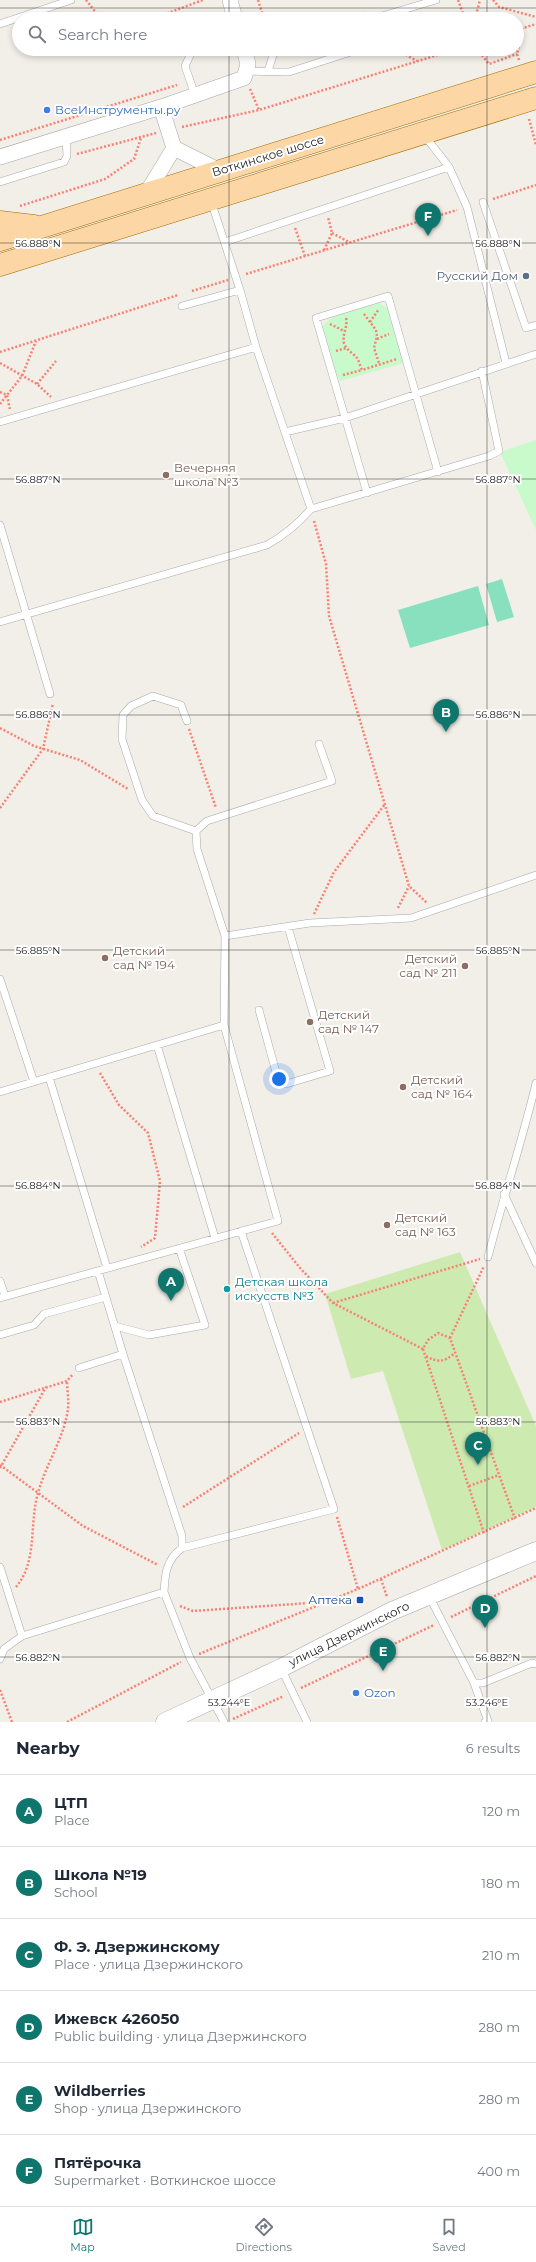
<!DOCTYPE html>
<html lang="en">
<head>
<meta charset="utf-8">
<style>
	body { margin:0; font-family:Montserrat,sans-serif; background:#f2f2f3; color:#1f2937 }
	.you { position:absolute; left:279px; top:1079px; width:14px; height:14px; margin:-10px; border:3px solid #fff; border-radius:50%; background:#1a73e8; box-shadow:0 0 0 6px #1a73e833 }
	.badge { display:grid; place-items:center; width:26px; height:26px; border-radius:50%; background:#0f766e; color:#fff; font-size:13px; font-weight:700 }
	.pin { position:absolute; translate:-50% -33px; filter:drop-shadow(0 1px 2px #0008) }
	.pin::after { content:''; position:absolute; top:21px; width:14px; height:12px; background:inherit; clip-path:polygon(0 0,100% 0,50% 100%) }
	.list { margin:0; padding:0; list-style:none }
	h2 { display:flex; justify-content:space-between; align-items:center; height:52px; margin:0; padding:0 16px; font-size:17px }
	h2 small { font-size:13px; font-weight:400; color:#747a83 }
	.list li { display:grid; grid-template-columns:26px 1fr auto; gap:12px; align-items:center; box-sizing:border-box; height:72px; padding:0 16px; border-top:1px solid #e0e1e3 }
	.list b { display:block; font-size:15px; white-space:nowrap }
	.list p { margin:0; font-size:13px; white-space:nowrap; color:#747a83 }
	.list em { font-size:13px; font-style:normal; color:#747a83 }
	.icon { flex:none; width:22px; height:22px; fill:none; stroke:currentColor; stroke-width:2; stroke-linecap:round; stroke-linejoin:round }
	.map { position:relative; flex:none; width:536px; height:1722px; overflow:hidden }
	.search { position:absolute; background:#fff; box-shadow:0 2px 6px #0003; left:12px; right:12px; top:12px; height:44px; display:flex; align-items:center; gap:10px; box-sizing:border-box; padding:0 14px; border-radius:22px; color:#747a83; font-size:15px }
	.sheet { height:484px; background:#fff }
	nav { display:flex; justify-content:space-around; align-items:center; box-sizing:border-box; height:56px; border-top:1px solid #e0e1e3; background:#fff; font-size:11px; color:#747a83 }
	nav a { display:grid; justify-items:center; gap:2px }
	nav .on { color:#0f766e }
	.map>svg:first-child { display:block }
	.grass { fill:#cdebb0 }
	.park { fill:#c8facc }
	.pitch { fill:#88e0be }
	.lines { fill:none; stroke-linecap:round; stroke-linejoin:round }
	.service-casing { stroke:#a9a9a9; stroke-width:8 }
	.minor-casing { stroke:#a9a9a9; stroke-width:16 }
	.tertiary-casing { stroke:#a9a9a9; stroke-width:19 }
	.primary-casing { stroke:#a06b00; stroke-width:23 }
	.path { stroke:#fa8072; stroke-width:2.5; stroke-dasharray:2 2; stroke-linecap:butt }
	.service { stroke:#fff; stroke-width:7 }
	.minor { stroke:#fff; stroke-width:15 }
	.tertiary { stroke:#fff; stroke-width:18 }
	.primary { stroke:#fcd6a4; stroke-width:22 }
	.ticks { fill:none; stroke:#222; stroke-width:1; stroke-opacity:0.45 }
	.shop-dot { fill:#3f7fe0; stroke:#fff; stroke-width:1.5 }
	.service-dot { fill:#5c6f8a; stroke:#fff; stroke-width:1.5 }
	.education-dot { fill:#8d6e63; stroke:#fff; stroke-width:1.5 }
	.culture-dot { fill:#0f9aa8; stroke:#fff; stroke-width:1.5 }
	.transit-dot { fill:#1a4fb4; stroke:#fff; stroke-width:1.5 }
	.labels { text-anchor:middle; stroke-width:4; stroke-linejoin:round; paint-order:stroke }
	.shop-label { font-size:12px; fill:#366cbe; stroke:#fff; text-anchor:start }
	.street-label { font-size:12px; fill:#222; stroke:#fff }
	.service-label { font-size:12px; fill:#4e5e75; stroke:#fff; text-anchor:end }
	.education-label { font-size:12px; fill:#785e54; stroke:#fff; text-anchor:start }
	.culture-label { font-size:12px; fill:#0d838f; stroke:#fff; text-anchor:start }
	.transit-label { font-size:12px; fill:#164399; stroke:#fff; text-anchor:end }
	.ticks-label { font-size:10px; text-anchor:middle; fill:#222; stroke:#fff; stroke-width:4; stroke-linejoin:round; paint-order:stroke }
</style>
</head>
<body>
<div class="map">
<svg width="536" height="1722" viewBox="0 0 536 1722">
	<rect width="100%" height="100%" fill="#f2efe9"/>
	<path class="grass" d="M460 1252 536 1426V1507L442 1550 383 1371 351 1379 325 1294Z"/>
	<path class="park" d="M379 303 387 308 404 363 340 381 334 370 323 326C330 313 365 308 379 303Z
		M536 440V530L500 452Z"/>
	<path class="pitch" d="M502 579 514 617 497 622 486 584Z
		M478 586 489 625 410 648 398 610Z"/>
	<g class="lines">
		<g class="service-casing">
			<path id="service" d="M372 19 436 0
				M0 24 71 0
				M193 49 185 66 195 95
				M246 71 289 72 360 49
				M268 71 275 49
				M424 135 449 167 467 207 506 363
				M0 182 64 162 67 156 66 137
				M483 202 526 328 536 325
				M225 242 449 167
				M240 290 256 347 311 509
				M182 306 240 290 211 201
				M0 422 256 347
				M285 432 345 418 536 354
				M367 493 316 318 388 296 438 472
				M0 525 50 694
				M0 622 267 545C285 535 298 524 311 509L489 456 499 451 482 371
				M187 721 181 705 153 696 131 706 123 715 122 739 142 800 153 816 196 831
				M225 936 310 923 411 918 536 875
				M0 979 34 1082
				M259 1010 276 1072 286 1084 330 1071 288 927
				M224 1025 225 936 197 849 196 831 207 821 332 781 319 744
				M157 1045 215 1238
				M49 1077 107 1268
				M0 1092 224 1025 278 1221 0 1298
				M504 1194 536 1263
				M488 1257C503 1198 522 1142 536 1083
				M0 1281 5 1296
				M115 1326 149 1335 205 1325 179 1248
				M0 1335 34 1325 44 1314 106 1297
				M123 1354 182 1536V1548
				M79 1368 123 1354 98 1271
				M0 1567 22 1636
				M164 1592 190 1658 224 1722
				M429 1596 474 1683H483L532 1663 536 1664
				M0 1659 4 1649 22 1636 164 1592C165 1574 166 1560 182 1548L334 1509 241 1231
				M281 1668 307 1722
				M474 1683 488 1721 485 1722"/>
		</g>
		<g class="minor-casing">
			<path id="minor" d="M230 0 235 19
				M174 148 220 171
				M0 157 161 107 244 78 248 64 244 49
				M146 194 174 148 161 107"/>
		</g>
		<g class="tertiary-casing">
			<path id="tertiary" d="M165 1722 281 1668 392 1611 536 1551"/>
		</g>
		<g class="primary-casing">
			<path id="primary" d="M0 222 34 226
				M0 240 536 72
				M0 265 536 98"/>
		</g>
		<path class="path" d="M86 0 101 19
			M258 0 264 19
			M458 0 465 19
			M493 0 499 7 536 17
			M152 19 203 0
			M344 19 364 13
			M475 19 480 0
			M517 30 536 24
			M395 49 417 61
			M477 49 489 64 517 54
			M519 60 517 54 523 28
			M250 89 259 110 457 49
			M529 119 536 145
			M182 127 259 110
			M0 140 177 85
			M77 154 156 133
			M493 199 536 185
			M20 206 105 179 134 159 141 138
			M295 228 305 256
			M332 233 349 242
			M324 250 332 233 328 217
			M246 274 457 210
			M192 291 228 280
			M364 314 376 330 377 336 374 348 379 363
			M346 318C348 327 342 334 344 343 346 350 353 353 357 358 359 361 360 366 362 370L397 359
			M370 322 379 309
			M330 324 344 331
			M377 339 389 334
			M336 351 346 348
			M0 352 178 295
			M0 363 37 384 51 397
			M343 375 362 370
			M37 384 56 361
			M0 392 7 395 10 410
			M0 404 22 376 36 341
			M314 521 326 564 329 616 409 886 427 903
			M0 728 34 746 80 760 128 789
			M189 729 216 808
			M0 808 43 749 53 703
			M398 908 409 886
			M314 914 334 872 385 804
			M100 1073 119 1105 148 1133 160 1181 155 1238 141 1247
			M272 1233 300 1268 333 1303 423 1349 428 1340 438 1333 450 1338 515 1519
			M333 1303 480 1259
			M450 1338 484 1266
			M423 1349 484 1533
			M426 1356C438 1363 444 1362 455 1353
			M0 1402 67 1381 73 1374
			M0 1465 83 1526 158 1565
			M0 1468 46 1387
			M469 1486 499 1475
			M183 1507 299 1433
			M337 1517 358 1589
			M381 1579 387 1597
			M16 1587C38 1561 29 1523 38 1493 46 1464 64 1438 68 1409 69 1400 67 1390 67 1381
			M180 1606 193 1611 324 1602
			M451 1617 536 1576
			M199 1654 358 1589 536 1508
			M301 1688 434 1625
			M0 1690 12 1722
			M233 1719 284 1696
			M67 1722 181 1662"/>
		<use href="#service" class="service"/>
		<use href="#minor" class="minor"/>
		<use href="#tertiary" class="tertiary"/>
		<use href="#primary" class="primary"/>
	</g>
	<path class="ticks" d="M229 0V19M487 0V19M0 8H536M229 49V1722M487 49V1722M0 243H536M0 479H536M0 715H536M0 950H536M0 1186H536M0 1422H536M0 1657H536"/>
	<g class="shop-dot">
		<circle cx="47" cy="110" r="4"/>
		<circle cx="356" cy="1693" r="4"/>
	</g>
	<circle class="service-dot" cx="526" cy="276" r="4"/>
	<g class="education-dot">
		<circle cx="166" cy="475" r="4"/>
		<circle cx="105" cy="958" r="4"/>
		<circle cx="465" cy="966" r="4"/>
		<circle cx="310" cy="1022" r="4"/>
		<circle cx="403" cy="1087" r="4"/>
		<circle cx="387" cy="1225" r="4"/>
	</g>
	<circle class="culture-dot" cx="227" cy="1289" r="4"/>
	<rect class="transit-dot" x="356" y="1596" width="8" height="8" rx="2"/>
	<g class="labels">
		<g class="shop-label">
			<text x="55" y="114">ВсеИнструменты.ру</text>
			<text x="364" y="1697">Ozon</text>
		</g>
		<g class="street-label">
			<text transform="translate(268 156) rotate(-17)" y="4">Воткинское шоссе</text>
			<text transform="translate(349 1634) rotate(-26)" y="4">улица Дзержинского</text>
		</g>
		<g class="service-label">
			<text x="518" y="280">Русский Дом</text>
		</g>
		<g class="education-label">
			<text x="174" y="472">Вечерняя<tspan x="174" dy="14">школа №3</tspan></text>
			<text x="113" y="955">Детский<tspan x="113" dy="14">сад № 194</tspan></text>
			<text x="457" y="963" text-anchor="end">Детский<tspan x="457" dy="14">сад № 211</tspan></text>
			<text x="318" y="1019">Детский<tspan x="318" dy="14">сад № 147</tspan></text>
			<text x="411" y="1084">Детский<tspan x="411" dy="14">сад № 164</tspan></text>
			<text x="395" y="1222">Детский<tspan x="395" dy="14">сад № 163</tspan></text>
		</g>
		<g class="culture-label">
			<text x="235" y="1286">Детская школа<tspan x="235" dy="14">искусств №3</tspan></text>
		</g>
		<g class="transit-label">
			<text x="352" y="1604">Аптека</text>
		</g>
	</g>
	<g class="ticks-label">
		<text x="38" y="247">56.888°N</text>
		<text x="498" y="247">56.888°N</text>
		<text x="38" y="483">56.887°N</text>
		<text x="498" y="483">56.887°N</text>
		<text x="38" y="718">56.886°N</text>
		<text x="498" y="718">56.886°N</text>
		<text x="38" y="954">56.885°N</text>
		<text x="498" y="954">56.885°N</text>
		<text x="38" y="1189">56.884°N</text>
		<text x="498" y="1189">56.884°N</text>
		<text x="38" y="1425">56.883°N</text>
		<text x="498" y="1425">56.883°N</text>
		<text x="38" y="1661">56.882°N</text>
		<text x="498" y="1661">56.882°N</text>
		<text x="229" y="1706">53.244°E</text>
		<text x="487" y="1706">53.246°E</text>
	</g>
</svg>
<div class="you"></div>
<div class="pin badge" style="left:171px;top:1301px">A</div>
<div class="pin badge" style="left:446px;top:732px">B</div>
<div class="pin badge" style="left:478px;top:1465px">C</div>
<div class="pin badge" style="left:485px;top:1628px">D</div>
<div class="pin badge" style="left:383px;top:1671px">E</div>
<div class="pin badge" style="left:428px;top:236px">F</div>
<div class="search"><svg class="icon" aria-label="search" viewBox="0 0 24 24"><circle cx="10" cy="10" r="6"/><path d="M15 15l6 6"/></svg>Search here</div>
</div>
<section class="sheet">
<h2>Nearby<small>6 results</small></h2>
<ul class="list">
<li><span class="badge">A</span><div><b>ЦТП</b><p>Place</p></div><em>120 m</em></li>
<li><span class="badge">B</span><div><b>Школа №19</b><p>School</p></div><em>180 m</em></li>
<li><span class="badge">C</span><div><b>Ф. Э. Дзержинскому</b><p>Place · улица Дзержинского</p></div><em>210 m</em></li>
<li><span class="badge">D</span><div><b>Ижевск 426050</b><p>Public building · улица Дзержинского</p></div><em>280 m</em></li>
<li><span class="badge">E</span><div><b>Wildberries</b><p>Shop · улица Дзержинского</p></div><em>280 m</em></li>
<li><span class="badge">F</span><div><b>Пятёрочка</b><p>Supermarket · Воткинское шоссе</p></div><em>400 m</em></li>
</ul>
</section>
<nav>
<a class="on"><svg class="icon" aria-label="map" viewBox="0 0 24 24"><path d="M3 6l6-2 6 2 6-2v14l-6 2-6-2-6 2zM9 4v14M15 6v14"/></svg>Map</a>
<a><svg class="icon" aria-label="directions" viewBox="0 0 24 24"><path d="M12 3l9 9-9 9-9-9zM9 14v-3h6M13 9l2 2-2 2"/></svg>Directions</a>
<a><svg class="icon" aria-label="saved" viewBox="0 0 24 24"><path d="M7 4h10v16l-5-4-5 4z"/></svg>Saved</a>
</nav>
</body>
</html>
